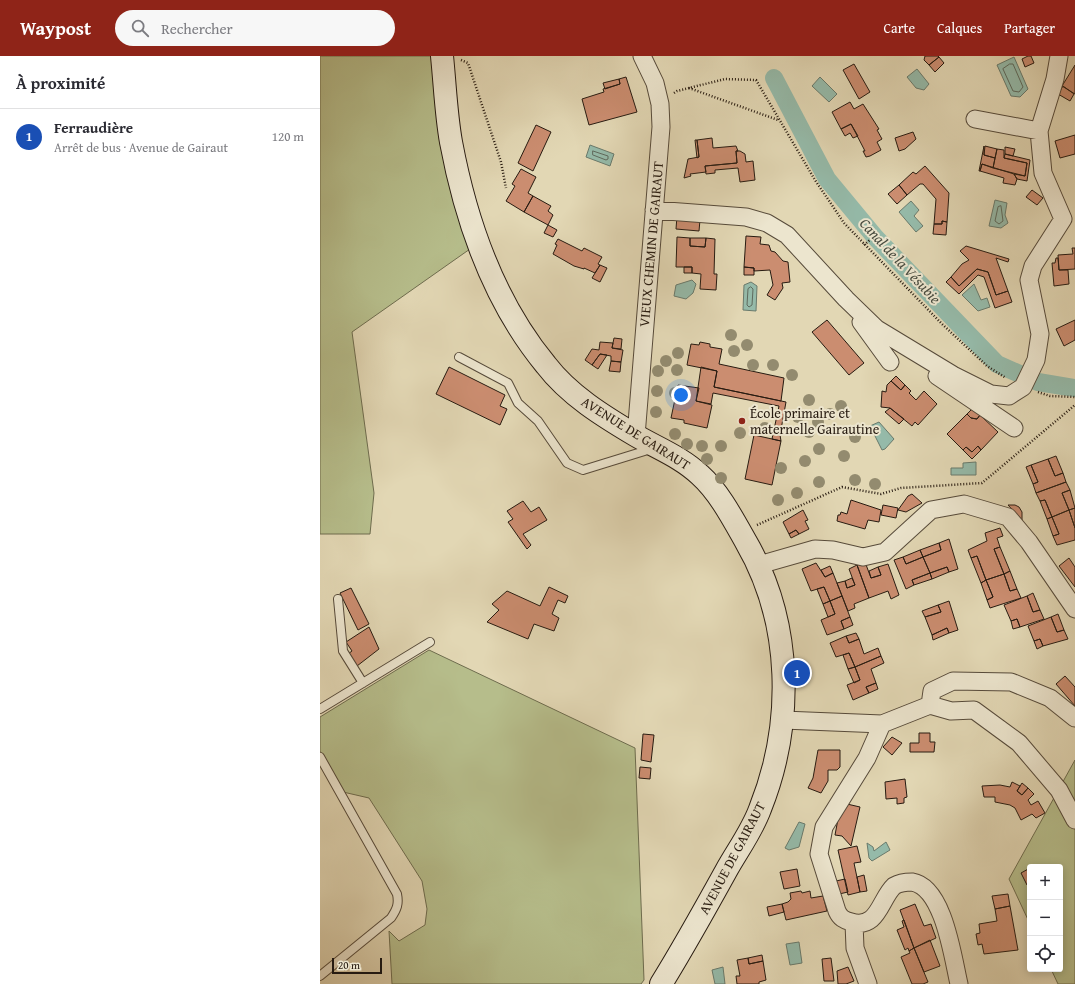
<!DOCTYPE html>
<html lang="fr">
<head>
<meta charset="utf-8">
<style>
	body { margin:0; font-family:"Gentium Book Plus",serif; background:#f7f7f7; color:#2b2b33 }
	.controls { position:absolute; right:12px; bottom:12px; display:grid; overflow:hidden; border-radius:4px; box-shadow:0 2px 10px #0003 }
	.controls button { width:36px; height:36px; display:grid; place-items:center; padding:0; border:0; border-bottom:1px solid #e1e1e2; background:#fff; color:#2b2b33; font:20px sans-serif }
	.scale { position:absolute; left:12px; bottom:10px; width:50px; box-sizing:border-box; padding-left:4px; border:2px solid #271b11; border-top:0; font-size:11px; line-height:14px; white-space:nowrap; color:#271b11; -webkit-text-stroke:3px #ece5ce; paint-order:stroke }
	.you { position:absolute; left:361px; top:339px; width:14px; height:14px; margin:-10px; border:3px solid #fff; border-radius:50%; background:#1a73e8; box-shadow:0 0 0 6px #1a73e833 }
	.badge { display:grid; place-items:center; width:26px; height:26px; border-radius:50%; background:#8f2418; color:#fff; font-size:13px; font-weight:700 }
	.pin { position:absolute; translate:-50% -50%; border:2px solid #fff; box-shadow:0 1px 4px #0006 }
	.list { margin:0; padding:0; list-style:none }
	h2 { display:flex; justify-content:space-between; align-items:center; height:52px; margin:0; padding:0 16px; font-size:17px }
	h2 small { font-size:13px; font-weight:400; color:#7c7c81 }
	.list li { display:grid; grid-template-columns:26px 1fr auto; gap:12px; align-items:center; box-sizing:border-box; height:56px; padding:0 16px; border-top:1px solid #e1e1e2 }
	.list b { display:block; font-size:15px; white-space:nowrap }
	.list p { margin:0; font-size:13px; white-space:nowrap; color:#7c7c81 }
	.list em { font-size:13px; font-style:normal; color:#7c7c81 }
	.icon { flex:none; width:22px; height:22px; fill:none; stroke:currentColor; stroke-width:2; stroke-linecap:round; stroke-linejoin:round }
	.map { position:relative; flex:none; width:755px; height:928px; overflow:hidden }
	header { display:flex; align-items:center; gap:24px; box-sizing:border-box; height:56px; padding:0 20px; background:#8f2418; color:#fff }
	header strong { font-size:19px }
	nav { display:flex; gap:22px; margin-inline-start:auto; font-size:14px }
	.search { width:280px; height:36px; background:#f7f7f7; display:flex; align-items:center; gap:10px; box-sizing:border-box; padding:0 14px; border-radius:22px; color:#7c7c81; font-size:15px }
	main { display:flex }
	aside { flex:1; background:#fff }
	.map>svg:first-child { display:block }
	.green { fill:#b6bd8b; stroke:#6e6c4e }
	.water { fill:#95baa9; stroke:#697a6c }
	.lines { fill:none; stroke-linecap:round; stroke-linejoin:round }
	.shore { stroke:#5e6a5d; stroke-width:1 }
	.canal { stroke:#95baa9; stroke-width:18 }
	.building { fill:#cb8d70; stroke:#271b11 }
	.lane-casing { stroke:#564a3a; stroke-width:10 }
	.street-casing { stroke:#564a3a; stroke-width:19 }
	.secondary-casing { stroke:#271b11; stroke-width:24 }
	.path { stroke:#271b11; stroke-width:2.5; stroke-dasharray:1 2; stroke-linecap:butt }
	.lane { stroke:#ece5ce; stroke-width:8 }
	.street { stroke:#ece5ce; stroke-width:17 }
	.secondary { stroke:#ece5ce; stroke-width:22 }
	.tree { fill:#938b6f }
	.poi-dot { fill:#8f2418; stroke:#ece5ce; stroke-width:1.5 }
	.labels { text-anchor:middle; stroke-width:4; stroke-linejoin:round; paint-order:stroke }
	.street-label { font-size:14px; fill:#271b11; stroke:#ece5ce }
	.poi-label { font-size:14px; fill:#271b11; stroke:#ece5ce; text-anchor:start }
	.water-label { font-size:15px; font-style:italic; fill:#484b3f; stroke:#ece5ce }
</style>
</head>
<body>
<header>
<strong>Waypost</strong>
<div class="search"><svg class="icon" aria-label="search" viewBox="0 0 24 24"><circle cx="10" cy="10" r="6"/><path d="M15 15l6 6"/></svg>Rechercher</div>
<nav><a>Carte</a><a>Calques</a><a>Partager</a></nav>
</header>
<main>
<aside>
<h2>À proximité<small></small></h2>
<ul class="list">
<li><span class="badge" style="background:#1a4fb4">1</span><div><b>Ferraudière</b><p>Arrêt de bus · Avenue de Gairaut</p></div><em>120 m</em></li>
</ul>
</aside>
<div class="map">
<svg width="755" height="928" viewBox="0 0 755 928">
	<rect width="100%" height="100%" fill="#e2d7b4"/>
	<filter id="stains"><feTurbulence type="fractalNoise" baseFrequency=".005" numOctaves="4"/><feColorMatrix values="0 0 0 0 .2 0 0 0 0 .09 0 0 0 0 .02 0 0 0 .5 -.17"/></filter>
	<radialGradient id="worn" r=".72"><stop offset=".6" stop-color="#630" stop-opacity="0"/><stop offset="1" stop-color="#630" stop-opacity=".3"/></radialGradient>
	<path class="green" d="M0 0H114L150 193 32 276 54 437 50 478H0Z
		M109 594 315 692 324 924 321 928H72L69 875 79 885 105 869 107 853 102 825 49 742 23 736 0 695V661Z
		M755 704V928H738L731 913H740V811H710V868L689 823Z"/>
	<path class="water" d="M694 1 708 33 700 41 691 40 677 9Z
		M597 13 609 28 604 34 596 32 587 21Z
		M500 21 517 38 509 46 492 30Z
		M270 89 294 98 290 110 266 101Z
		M675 144 687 147 685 159 688 167 681 172 669 170Z
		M591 145 599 154 594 160 603 170 596 176 579 156Z
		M372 224 376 228 373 237 366 243 354 240 356 229Z
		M431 226 437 230 436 255 423 254 424 229Z
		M654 228 661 244 667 242 670 251 658 255 642 239Z
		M559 366 574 383 565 393 562 394 550 370Z
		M656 406V419H631V412H643V407Z
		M479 766 485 768 479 791 469 794 465 792Z
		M566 786 570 794 552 805 549 802 547 787 553 791 554 795Z
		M479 886 482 907 470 909 466 888Z
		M403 911 405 928H395L392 914Z"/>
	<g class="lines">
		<path class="shore" d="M690 8H693L703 31 699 36 693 35 683 13Z
			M273 95 288 100V103L286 104 273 99Z
			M681 150 683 165 679 168 675 165 678 151Z
			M431 231 433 233 432 249 429 251 427 249 428 233Z"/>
		<path class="canal" d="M454 22 507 123 555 181 677 308 718 326 755 332"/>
	</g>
	<path class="building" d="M605 0H618L619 1 609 9 604 4Z
		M708 0H711L714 7 705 11 702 3Z
		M619 1 624 7 615 16 609 9Z
		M534 8 550 36 539 43 523 14Z
		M755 9V38L742 30Z
		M306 21 317 56 269 69 262 43 284 36 283 33 300 28 299 23Z
		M299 23 300 28 285 33 283 27Z
		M743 30 754 38 750 45 738 38Z
		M530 46 534 53 543 48 559 73 557 74 562 83 557 86 561 94 550 100 546 101 543 95H545L531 68 521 73 512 56Z
		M531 68 538 80 533 82 530 77 525 80 521 73Z
		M216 69 231 76 213 115 198 107Z
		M593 76 596 83 585 93 579 95 575 82Z
		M755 79V98L740 102 735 85Z
		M392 82 393 92 416 90 418 95H416L417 107 385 110 386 116 370 118 371 120 364 122 368 103 379 101 377 84Z
		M375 84H377L379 101 377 102Z
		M664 90V99L675 102 673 112 662 108 660 115H659Z
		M665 90 677 93 675 102 664 99Z
		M685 91 695 93 693 100 685 98Z
		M677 93 684 94V102L707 107 705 120 673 112Z
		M416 95H420L425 98 426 106 433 105 435 124 420 126 418 112 395 114V117L386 118 385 110 417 107Z
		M685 98 710 104 707 125 697 123 694 118 705 120 707 107 684 102Z
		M662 108 694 118 697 123 695 129 683 127 684 122 660 115Z
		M605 110 629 137 627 166 622 165V168H614L616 143 603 128H600L587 139 579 129 593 116 596 118Z
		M201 113 216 121 208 137 213 140 204 156 186 145 195 130 192 128Z
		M579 129 587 139 577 148 568 138Z
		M712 134 723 142 717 149 706 141Z
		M213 140 231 150 228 155 233 159 228 169 204 156Z
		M357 160 380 164 379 175 356 173Z
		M622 165 627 166 626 179 613 178 614 168H622Z
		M228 169 237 174 233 181 224 177Z
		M426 180 441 181 440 188 449 189 451 195 455 196 463 205 468 206 470 226 462 227 463 232 455 244 447 239 453 229 450 214 434 215V212L424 211Z
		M357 181 370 182V190L385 191 386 182 395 183 394 218H397L396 234 380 233 381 218 372 217V211H356Z
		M370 182H386L385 191 370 190Z
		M238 183 262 195 264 192 282 201 278 208 280 209 275 217 264 212V213L254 210 233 198 237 189 235 188Z
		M646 190 689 203 688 206 676 202 688 235 676 239 668 216 657 213 639 230 631 221 642 208 649 204 640 195Z
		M752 192H755V213L739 214 738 199 753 198Z
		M736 202H738L739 214H748L749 228 734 230 732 207H735Z
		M280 209 287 212 280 226 272 222Z
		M364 211H372V217H364Z
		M424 211 434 212V219H424Z
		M657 213 668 216 676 239 688 235 692 246 675 252 664 221 658 219 639 238 626 226 631 221 639 230Z
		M507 264 544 307 529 319 492 276Z
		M755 264V284L744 290 736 273Z
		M294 282 302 283 301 293 292 292Z
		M280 286 293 287 292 292 303 294 301 306 291 305V300L280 298 272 309 265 304 272 293 279 294Z
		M380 286 390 288V291L402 293 399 308 464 322 461 345 394 331 397 315 367 309 371 288 379 289Z
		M280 298 287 299 278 313 272 309Z
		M291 305 301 306 300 316 289 315Z
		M129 311 185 339 180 350 187 353 180 369 116 338Z
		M381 311 397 315 394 331 466 346 460 379 461 385 452 383 459 350 393 337 391 348 376 345Z
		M576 320 585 329 581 334 571 325Z
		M571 325 581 334 585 329 591 335 589 337 596 344 604 335 617 348 598 369 595 366 592 370 570 352 561 351 562 335 566 336 567 329Z
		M358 329 379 332 376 345 392 349 387 372 364 367V364L351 362Z
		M570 352 584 363 579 368 565 356Z
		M653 352 660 359 657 363 651 362 647 358Z
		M647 358 651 362 657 363 660 359 678 376 661 394 658 390 652 396 646 391 643 394 627 378Z
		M434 379 461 385 452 429 425 423Z
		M658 390 661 394 652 403 643 394 646 391 652 396Z
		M736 400 743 417 735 420 728 403Z
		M728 403 735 420 743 417 746 426 716 437 713 428 718 426 711 409Z
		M711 409 718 426 713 428 706 411Z
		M746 426 750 434 742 437 749 454 732 461 725 444 720 445 716 437Z
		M750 434 755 452 749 454 742 437Z
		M592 438 602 447 586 456 578 454 588 440Z
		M531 444 561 454 559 466 548 464 545 473 517 465 518 459H520L521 456 527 458Z
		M725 444 732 461 727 463 720 445Z
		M203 445 211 456 219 451 227 464 203 478 211 489 207 493 188 466 193 463 187 455Z
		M563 449 578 452 576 462 561 459Z
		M688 449H695L699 451 702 456V464Z
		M755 452V472L749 454Z
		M483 454 488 464 485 465 489 473 479 478 476 474 469 478 463 466Z
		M749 454 755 472V484L737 489 733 480 739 478 732 461Z
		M732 461 739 478 733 480 727 463Z
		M680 472 683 480 677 482 680 491 674 493 684 518 666 524 657 500 651 502 648 494 667 485 665 477Z
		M476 474 479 478 471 482 469 478Z
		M629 483 638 513 629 516 627 511 610 517 603 501 621 494 619 487Z
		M619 487 621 494 603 501 600 494Z
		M680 491 690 515 684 518 674 493Z
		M600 494 603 501 586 508 583 501Z
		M657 500 666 524 661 527 651 502Z
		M583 501 586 508 603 501 610 517 592 524 594 529 586 533 574 504Z
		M749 502 755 511V531L739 510Z
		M545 506 551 522 561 519 558 511 568 508 579 539 571 543 568 535 549 542 537 509Z
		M496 507 505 521 513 517 522 540 510 545 504 531 491 535 482 513Z
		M537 509 549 542 534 548 535 552 528 555 517 527 525 525 527 532 535 529 529 513Z
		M510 510 513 517 505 521 501 514Z
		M558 511 561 519 551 522 549 515Z
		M627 511 629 516 612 523 610 517Z
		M690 515 697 533 690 535 684 518Z
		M610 517 612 523 594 529 592 524Z
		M684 518 690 535 697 533 701 542 670 552 667 544 673 541 666 524Z
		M532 522 535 529 527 532 525 525Z
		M666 524 673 541 667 544 661 527Z
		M229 531 248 540 245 547 238 544 232 558 239 562 234 575 214 568 208 583 167 566 179 554 172 548 187 535 220 550Z
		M504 531 510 545 503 548 497 533Z
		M31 532 49 568 38 574 20 537Z
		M713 537 720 554 713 556 707 540Z
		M522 540 530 561 521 565 524 573 507 579 501 564 515 558 510 545Z
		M707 540 713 556 720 554 724 563 700 571 697 563 691 565 684 549Z
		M510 545 515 558 508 561 503 548Z
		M629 545 638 574 629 577 627 572 612 579 605 561 621 556 618 549Z
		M618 549 621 556 605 561 602 555Z
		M738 558 744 574 737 576 731 561Z
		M530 561 533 569 524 573 521 565Z
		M731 561 737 576 744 574 748 583 723 590 720 583 714 585 708 570Z
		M697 563 700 571 693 573 691 565Z
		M49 571 59 593 37 610 28 598 32 595 26 586Z
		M627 572 629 577 613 584 612 579Z
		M536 577 539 583 529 587 526 580Z
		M526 580 529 587 539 583 544 598 558 592 561 600 535 611 529 597 516 601 510 587Z
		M720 583 723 590 717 593 714 585Z
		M529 597 535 611 528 613 523 599Z
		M561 600 564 607 551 613 556 627 546 631 549 637 533 644 527 629 540 624 535 611Z
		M535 611 540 624 534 627 528 613Z
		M745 620 755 631V650L736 628Z
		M556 627 558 633 549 637 546 631Z
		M599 677H610V686H615L614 696H590V687H599Z
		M323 678 334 679 331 706 321 704Z
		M572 681 582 687 572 699 563 691Z
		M498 694H520V711L517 714H508V725L501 737 488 732 493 722Z
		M320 711 331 712 330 723 319 722Z
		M585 723 587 741 584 742V747L577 748V742L566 743 565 726Z
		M692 726 700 730 697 735 702 739 708 732 714 738 708 744 711 749 718 745 725 757 716 762 712 758 701 764 695 752 690 749 675 746V741H664L662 730 680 729 690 731Z
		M702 727 708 732 702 739 697 735Z
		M527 748 540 751 531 790 522 780 515 779 518 763Z
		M537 790 541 806 534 807 540 836 528 839 518 794Z
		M710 812V827L707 829 701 817Z
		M477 813 480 830 464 833 460 816Z
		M544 819 547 835 540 836 537 821Z
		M525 823 528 836 519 838 516 825Z
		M481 835 482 837 490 835 491 842 503 840 507 855 466 864 462 848 468 846 471 843 470 837Z
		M688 838 690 850 675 853 672 840Z
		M462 848 464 856 449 860 447 851Z
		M595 848 604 870 611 868 616 882 594 892 580 854Z
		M690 850 698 894 664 898 662 888 658 889 656 878 660 877 659 868 677 865 675 853Z
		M584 864 594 892 589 895 588 892 585 894 577 874 584 871 582 865Z
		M610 884 620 910 604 916 594 892Z
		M594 892 608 926 603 928H592L581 901 590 897 589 895Z
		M442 899 443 905 429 908 428 902Z
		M428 902 429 908 443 905 446 924 439 926V928H417L416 920H420L417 904Z
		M511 902 514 925H504L502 903Z
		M528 911 534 925 526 928H518L517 915Z"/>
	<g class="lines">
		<g class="lane-casing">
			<path id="lane" d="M139 301 188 327 198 347 218 365 247 407 263 414 331 393
				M18 543 23 595 43 627
				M0 653 110 586
				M0 701 77 838C79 848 77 853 71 862L0 920"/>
		</g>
		<g class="street-casing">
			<path id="street" d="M655 63 719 75
				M334 154 426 161 447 167 467 179 526 243 557 273 633 319 671 338 689 340 703 331 716 304 720 278 709 224 713 210 743 163 723 117 719 75 735 23 739 0
				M541 266 570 306
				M617 320 694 372
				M316 380 341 71 340 48 335 27 322 0
				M439 509 495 493 513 494 543 501 565 496 611 454 644 448 688 461 709 486 755 553
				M610 649 612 635 633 625 691 626 730 642 755 662
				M463 664 562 668 610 649 631 655 654 654 699 687 739 734 755 764
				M562 668 547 702 504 771 499 798 517 855C520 862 524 864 531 866 558 874 560 843 574 830 579 827 586 826 592 826 624 831 633 903 639 928
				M534 867 535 892 548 928"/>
		</g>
		<g class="secondary-casing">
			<path id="secondary" d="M122 0C125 29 126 58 131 86 146 166 174 246 226 309 249 339 283 360 315 379 337 392 361 401 380 419 399 436 413 463 426 486 473 567 474 668 440 753 432 775 417 795 406 815 385 853 364 891 341 928"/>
		</g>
		<path class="path" d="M141 4 148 7 181 106 186 132
			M369 32 458 64
			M354 37 357 35 405 23 436 24 495 124 524 167 622 268 667 310 686 322
			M544 189 559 176
			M718 336 730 340 755 341
			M437 469 522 431 561 438 581 432 662 427 755 349"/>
		<use href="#lane" class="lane"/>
		<use href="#street" class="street"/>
		<use href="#secondary" class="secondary"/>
	</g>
	<g class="tree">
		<circle cx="411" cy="279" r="6"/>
		<circle cx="427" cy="289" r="6"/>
		<circle cx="414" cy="295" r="6"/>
		<circle cx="358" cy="297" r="6"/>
		<circle cx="346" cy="305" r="6"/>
		<circle cx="433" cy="309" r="6"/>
		<circle cx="453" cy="309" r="6"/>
		<circle cx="357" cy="314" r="6"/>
		<circle cx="338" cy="315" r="6"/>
		<circle cx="472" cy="319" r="6"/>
		<circle cx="337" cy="335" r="6"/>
		<circle cx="355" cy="337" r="6"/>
		<circle cx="489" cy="344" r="6"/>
		<circle cx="521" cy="350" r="6"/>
		<circle cx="336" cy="356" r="6"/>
		<circle cx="510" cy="358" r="6"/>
		<circle cx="478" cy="361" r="6"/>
		<circle cx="498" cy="366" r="6"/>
		<circle cx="445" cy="372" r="6"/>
		<circle cx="489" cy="376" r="6"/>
		<circle cx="420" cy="377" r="6"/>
		<circle cx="355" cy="378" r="6"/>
		<circle cx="535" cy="381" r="6"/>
		<circle cx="367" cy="388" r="6"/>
		<circle cx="382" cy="390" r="6"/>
		<circle cx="401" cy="390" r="6"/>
		<circle cx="499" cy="393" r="6"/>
		<circle cx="524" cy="400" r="6"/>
		<circle cx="387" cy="403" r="6"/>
		<circle cx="485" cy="405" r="6"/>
		<circle cx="461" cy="412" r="6"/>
		<circle cx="401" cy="422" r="6"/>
		<circle cx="535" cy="424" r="6"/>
		<circle cx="499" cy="426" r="6"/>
		<circle cx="555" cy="428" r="6"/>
		<circle cx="477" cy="437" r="6"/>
		<circle cx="458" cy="444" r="6"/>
	</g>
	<circle class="poi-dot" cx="422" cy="365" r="4"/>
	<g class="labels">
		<g class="street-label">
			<text transform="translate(331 188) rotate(-85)" y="5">VIEUX CHEMIN DE GAIRAUT</text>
			<text transform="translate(316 377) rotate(32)" y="5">AVENUE DE GAIRAUT</text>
			<text transform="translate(412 802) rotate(-62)" y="5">AVENUE DE GAIRAUT</text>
		</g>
		<g class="poi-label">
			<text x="430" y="362">École primaire et<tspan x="430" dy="16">maternelle Gairautine</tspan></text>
		</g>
		<g class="water-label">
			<text transform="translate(580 205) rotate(47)" y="5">Canal de la Vésubie</text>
		</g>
	</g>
	<rect width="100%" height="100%" filter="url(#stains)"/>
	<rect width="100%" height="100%" fill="url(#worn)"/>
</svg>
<div class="controls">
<button>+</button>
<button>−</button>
<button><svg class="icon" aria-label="locate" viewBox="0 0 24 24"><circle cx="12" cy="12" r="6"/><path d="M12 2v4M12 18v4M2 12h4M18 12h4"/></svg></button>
</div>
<div class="scale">20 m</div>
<div class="you"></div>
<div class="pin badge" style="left:477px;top:617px;background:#1a4fb4">1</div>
</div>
</main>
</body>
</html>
